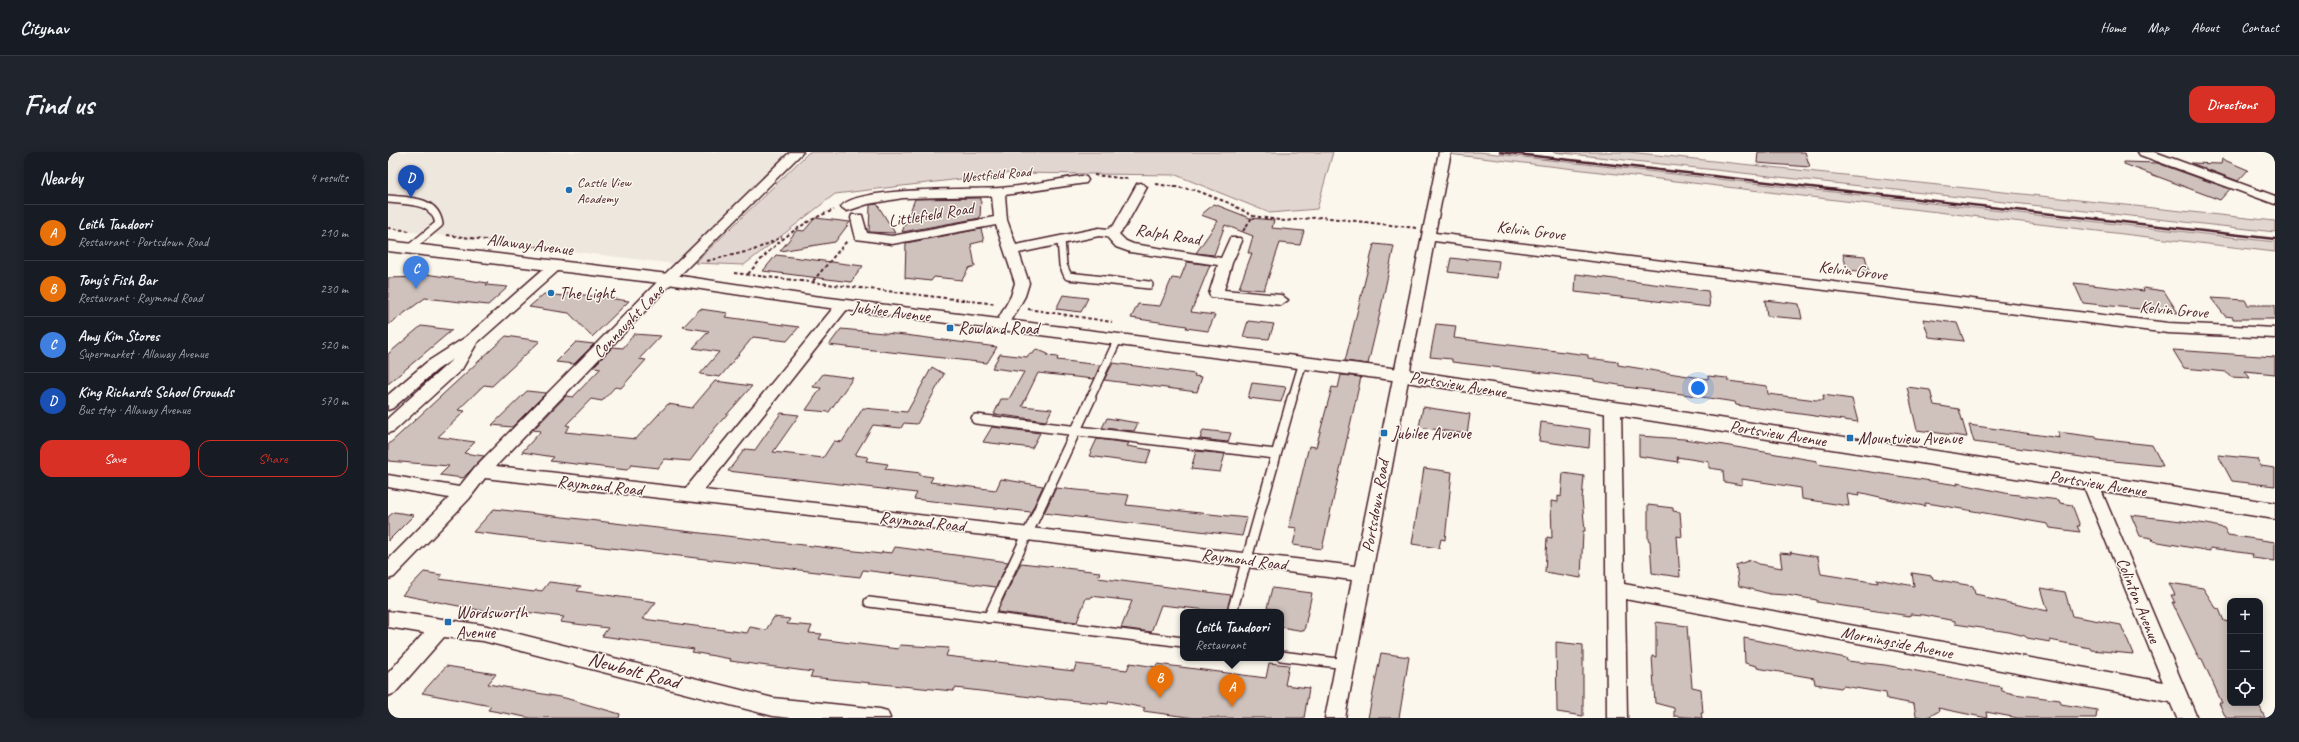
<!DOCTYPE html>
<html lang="en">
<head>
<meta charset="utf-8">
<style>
	body { margin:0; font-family:Caveat,sans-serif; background:#20242c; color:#f1f3f6 }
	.controls { position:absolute; right:12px; bottom:12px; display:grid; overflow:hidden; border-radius:8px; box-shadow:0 2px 10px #0003 }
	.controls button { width:36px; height:36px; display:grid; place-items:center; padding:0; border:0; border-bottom:1px solid #363941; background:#171b24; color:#f1f3f6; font:20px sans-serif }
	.you { position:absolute; left:1310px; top:236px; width:14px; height:14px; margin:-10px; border:3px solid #fff; border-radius:50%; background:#1a73e8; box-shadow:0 0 0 6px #1a73e833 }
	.badge { display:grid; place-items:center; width:26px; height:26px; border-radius:50%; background:#d93025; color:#fff; font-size:13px; font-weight:700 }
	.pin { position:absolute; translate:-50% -33px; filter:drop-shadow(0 1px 2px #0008) }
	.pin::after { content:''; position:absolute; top:21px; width:14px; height:12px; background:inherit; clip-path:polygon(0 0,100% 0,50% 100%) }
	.popup { position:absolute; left:792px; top:457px; width:104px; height:52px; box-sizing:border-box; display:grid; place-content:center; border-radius:8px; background:#171b24; filter:drop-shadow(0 1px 3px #0005); font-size:13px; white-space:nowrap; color:#9ea1a6 }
	.popup b { font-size:15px; color:#f1f3f6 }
	.popup::after { content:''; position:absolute; left:50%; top:100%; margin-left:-8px; border:8px solid transparent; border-top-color:#171b24 }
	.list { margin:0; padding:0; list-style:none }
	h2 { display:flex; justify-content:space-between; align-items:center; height:52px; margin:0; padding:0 16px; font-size:17px }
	h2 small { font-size:13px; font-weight:400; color:#9ea1a6 }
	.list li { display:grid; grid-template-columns:26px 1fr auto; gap:12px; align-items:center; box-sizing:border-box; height:56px; padding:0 16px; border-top:1px solid #363941 }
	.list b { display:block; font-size:15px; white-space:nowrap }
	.list p { margin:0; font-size:13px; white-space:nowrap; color:#9ea1a6 }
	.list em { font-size:13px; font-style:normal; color:#9ea1a6 }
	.actions { display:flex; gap:8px; padding:12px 16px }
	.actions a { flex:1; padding:9px 0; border:1px solid #d93025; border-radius:12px; text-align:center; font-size:14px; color:#d93025 }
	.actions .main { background:#d93025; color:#fff }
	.icon { flex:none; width:22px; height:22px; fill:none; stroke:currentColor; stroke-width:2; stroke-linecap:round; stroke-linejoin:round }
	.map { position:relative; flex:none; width:1887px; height:566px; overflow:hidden; border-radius:12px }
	header { display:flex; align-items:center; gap:24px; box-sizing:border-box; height:56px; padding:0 20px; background:#171b24; border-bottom:1px solid #363941 }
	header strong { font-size:19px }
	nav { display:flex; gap:22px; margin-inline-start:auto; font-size:14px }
	.intro { display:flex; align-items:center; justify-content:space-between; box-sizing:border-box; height:96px; padding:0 24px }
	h1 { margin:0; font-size:28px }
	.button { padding:10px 18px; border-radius:12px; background:#d93025; color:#fff; font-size:14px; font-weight:700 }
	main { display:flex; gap:24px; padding:0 24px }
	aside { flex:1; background:#171b24; border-radius:12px; box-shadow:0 2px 10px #0003 }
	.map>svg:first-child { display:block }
	.built { fill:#eee7de }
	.green { fill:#e2d7d0; stroke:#967b7e }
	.building { fill:#cfc2bc; stroke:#4a1f2b }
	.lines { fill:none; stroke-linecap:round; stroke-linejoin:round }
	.service-far1-casing { stroke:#4a1f2b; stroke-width:10 }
	.service-casing { stroke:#4a1f2b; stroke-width:12 }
	.minor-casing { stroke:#4a1f2b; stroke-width:3 }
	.tertiary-casing { stroke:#4a1f2b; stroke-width:3 }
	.path { stroke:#4a1f2b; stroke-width:2; stroke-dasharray:3.5 2.5; stroke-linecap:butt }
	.service-far1 { stroke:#fbf7ec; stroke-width:7 }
	.service { stroke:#fbf7ec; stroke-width:9 }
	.minor { fill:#fbf7ec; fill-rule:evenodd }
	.tertiary { fill:#fbf7ec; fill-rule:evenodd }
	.rail { stroke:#4a1f2b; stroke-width:2.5 }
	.poi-dot { fill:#1f6fb2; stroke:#fbf7ec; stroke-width:1.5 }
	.labels { text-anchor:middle; stroke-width:3; stroke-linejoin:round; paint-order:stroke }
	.far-street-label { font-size:14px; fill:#4a1f2b; stroke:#fbf7ec }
	.far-poi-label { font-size:14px; fill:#4a1f2b; stroke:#fbf7ec; text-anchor:start }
	.street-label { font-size:17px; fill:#4a1f2b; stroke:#fbf7ec }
	.poi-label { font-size:17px; fill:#4a1f2b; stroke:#fbf7ec; text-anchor:start }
	.near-street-label { font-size:20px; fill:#4a1f2b; stroke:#fbf7ec }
</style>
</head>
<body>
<header>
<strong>Citynav</strong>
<nav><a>Home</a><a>Map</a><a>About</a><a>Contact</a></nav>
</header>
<div class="intro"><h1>Find us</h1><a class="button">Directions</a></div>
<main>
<aside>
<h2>Nearby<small>4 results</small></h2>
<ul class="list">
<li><span class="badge" style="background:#e8710a">A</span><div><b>Leith Tandoori</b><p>Restaurant · Portsdown Road</p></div><em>210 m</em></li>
<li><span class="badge" style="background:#e8710a">B</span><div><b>Tony's Fish Bar</b><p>Restaurant · Raymond Road</p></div><em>230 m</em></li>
<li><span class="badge" style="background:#3f7fe0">C</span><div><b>Amy Kim Stores</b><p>Supermarket · Allaway Avenue</p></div><em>520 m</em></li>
<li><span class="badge" style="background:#1a4fb4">D</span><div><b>King Richards School Grounds</b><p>Bus stop · Allaway Avenue</p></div><em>570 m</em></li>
</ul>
<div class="actions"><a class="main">Save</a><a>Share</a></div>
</aside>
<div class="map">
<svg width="1887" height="566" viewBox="0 0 1887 566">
	<rect width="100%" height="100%" fill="#fbf7ec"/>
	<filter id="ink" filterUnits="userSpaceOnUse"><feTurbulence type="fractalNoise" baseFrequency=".025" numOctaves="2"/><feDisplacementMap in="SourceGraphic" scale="8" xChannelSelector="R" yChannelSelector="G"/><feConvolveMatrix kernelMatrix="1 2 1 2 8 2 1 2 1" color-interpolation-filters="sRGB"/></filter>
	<g filter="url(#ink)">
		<path class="built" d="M0 0H400L287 112 0 77Z"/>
		<path class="green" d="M421 0H945L929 57 882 61 788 23 623 21 447 42 356 113 307 111Z
			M1061 0H1091L1887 90V100L1060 2Z
			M1165 0H1241L1887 69V80Z"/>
		<path class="building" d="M1370 0H1417L1422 15 1369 11Z
			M1834 7 1860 18 1850 29 1803 11 1833 12Z
			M1736 10 1769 11 1842 37 1832 48 1736 12Z
			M593 46 592 66 514 80 527 47Z
			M489 52 507 81 481 80 482 53Z
			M826 52 862 66 886 68 884 76 916 79 912 93 892 91 876 138 851 136 864 101H860L865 84 837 73 826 103 808 101 830 69 813 63Z
			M427 66 462 70 447 90 392 99 409 78 416 79Z
			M593 77 596 89 583 92 587 114 581 116 574 128 546 125 543 129 517 126 518 91Z
			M986 92 1006 94 990 170 980 212 957 209Z
			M1455 102 1477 104 1481 120 1459 118Z
			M388 103 451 111 475 114 463 130 375 119Z
			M1063 106 1080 108V106L1111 109 1109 126 1060 120Z
			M799 110 822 113 803 160 827 163 820 179 798 176 799 174 743 166 750 152 772 154 784 126 792 127Z
			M37 122 100 131 98 133 120 135 100 153 37 146 0 173V126L34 125Z
			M1188 122 1320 139 1322 155 1187 140Z
			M1686 131 1756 139 1755 136 1776 139 1790 161 1695 151Z
			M180 141 212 145 241 149 204 185 181 161 141 155 156 142 176 144Z
			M675 143 700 146 693 160 668 157Z
			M1823 146 1857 148 1860 153H1887V167H1845V165L1837 164Z
			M1377 148 1411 152 1414 167 1379 164Z
			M312 157 340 161 337 165 411 175 399 189 365 185 332 225 312 222 331 200 305 196 321 179 295 175Z
			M1535 167 1569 171 1576 189 1541 185Z
			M860 169 886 172 881 187 855 185Z
			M1048 172 1068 174 1066 186 1200 203V206L1230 210V213L1287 222 1320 227V224L1339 226 1340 229 1379 234 1380 242 1428 248H1436L1435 243 1464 247 1470 270 1348 253 1347 250 1294 242 1237 235V234L1206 229V227L1064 210V207L1042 205Z
			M33 174 64 178 0 232V202Z
			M453 177 517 183 609 195 599 211 441 193Z
			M246 182 273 184 251 207 258 208 233 236 227 235 214 249 203 247 178 273 182 274 177 280 248 287 280 252 304 256 327 229 364 234 327 276 302 309 277 307 270 316 243 313 239 318 162 309 166 305 134 300 153 279 145 278 178 244 185 245 213 216 205 215 225 195 235 196Z
			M118 184 152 189 104 234 96 233 70 258 77 259 50 285 87 290 76 301 96 304 83 318 75 326 52 323 61 314 0 309V293Z
			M188 190 206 192 186 212 168 210Z
			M648 197 660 202 659 204 670 205 669 208 712 213 706 227 650 221 634 254 664 257 658 269 606 262 613 247H621L636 220 604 216 612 202 639 205 641 202H645Z
			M1785 198 1887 205V222L1857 219 1862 226 1843 225 1839 220 1796 216Z
			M725 211 807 222 806 224 814 225 809 240 716 228Z
			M544 215 556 222 529 272 516 271 513 276 485 273 467 303 480 305 478 309 500 312 497 317 533 321 531 323 545 325 542 330 608 338 613 327 655 334 643 360 526 347 529 341 340 319 357 297 367 298 393 261 411 263 385 300 435 306 446 289 454 290 475 256 519 260Z
			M435 222 465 226 441 260 418 258 433 236 425 235Z
			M953 223 973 225 934 397 905 393 909 376 901 375 921 294 928 295 944 235 950 236Z
			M864 231 898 235 893 250 860 246Z
			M1519 235 1542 238 1546 253 1571 257 1579 285 1529 278Z
			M139 239 158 241 124 275 104 273Z
			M1035 255 1082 262 1079 282 1031 275Z
			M719 266 750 271 746 279 714 276Z
			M1153 270 1202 277 1201 296 1151 289Z
			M1581 273 1672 286 1670 280 1708 285 1709 287 1764 293 1775 314 1715 308 1586 290Z
			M604 275 652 281 644 296 595 290Z
			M815 278 843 281 840 290 812 287Z
			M1251 284 1296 287 1330 292 1429 309V312L1570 333 1569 331 1622 342 1671 348 1672 351 1684 353 1692 374H1689L1692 380 1662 376 1660 372 1545 352 1537 351V354L1518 351 1470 340 1471 344 1459 342 1461 354 1414 347 1413 336 1354 327V333L1336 330 1335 318 1321 316V310L1289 305 1290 310 1251 304Z
			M709 287 741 291 739 294 763 298 758 312 701 304Z
			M808 299 837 302 832 320 803 317Z
			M1830 303 1869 307 1873 314 1887 316V334L1844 329Z
			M1036 316 1064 320 1057 388 1053 387 1051 396 1024 392Z
			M1175 321 1196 324 1194 347 1197 379H1195L1193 426 1157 420 1159 385 1164 386 1163 349 1170 350V344L1173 345Z
			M668 336 741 343 738 353 859 366 854 384 656 361Z
			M1260 353 1285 356V359L1292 360 1294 385 1289 384 1292 425 1264 421 1262 389 1260 388Z
			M106 357 493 402 494 400 504 401 507 395 620 410 608 435 475 418 472 425 85 380Z
			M6 360 26 363 0 389V365Z
			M1743 363 1819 372 1836 376 1840 383 1887 390V409L1865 406 1864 402 1822 396V399L1765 389 1764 386 1752 384Z
			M1402 400 1430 405 1433 422 1490 431 1489 427 1526 434 1524 421 1544 424 1545 427 1585 434 1587 442 1597 444V446L1660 459 1653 436 1677 440 1684 464 1733 473 1745 502 1703 498 1702 496 1662 488V490L1639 486 1637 484 1621 480 1567 472V469L1536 463 1522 462V464L1429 450V448L1399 443 1382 442 1351 434 1348 413 1363 408 1371 412 1394 416 1392 401 1403 402Z
			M633 411 712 420 710 426 843 443 838 460 773 453 763 480 733 476 744 449 703 444V446H698L689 470 609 460Z
			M36 420 54 423 51 427 146 440 148 438 154 439 161 430 193 434 189 439 268 450 255 467 359 481 362 475 378 478 386 465 402 467 399 472 424 474 421 481 434 482 431 487 510 497 512 493 561 496 558 504 686 519 688 512 739 518 742 511 768 515 769 512 878 526 881 511 901 513 897 533 921 536 916 566H807L755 559 757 556 721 549 720 552 669 547V548L567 536 565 539 422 525 425 520 342 509 343 507 304 500 306 497 214 484 220 476 172 470 176 465 121 458 117 463 14 443Z
			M1781 431 1815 436 1828 456 1831 457 1836 469 1842 470V551H1870L1877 566H1838L1831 551H1834L1814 507 1811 506 1784 450 1787 451 1783 443H1787Z
			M884 436 924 441 916 479 893 475V460H887V457L879 456Z
			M1268 470 1299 474 1304 535 1313 537 1315 561H1313L1314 566 1286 564V556L1267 551 1264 504 1268 505Z
			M1356 486 1458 506 1459 509 1497 513 1613 535 1614 539 1626 542 1672 548 1673 552 1709 558 1708 566H1630L1598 560 1599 566 1550 556 1551 559 1538 566 1528 564 1526 552 1499 547 1498 541 1455 534 1453 536 1427 532 1426 526 1369 516V514L1357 511Z
			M1168 490 1195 493V564L1169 560Z
			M993 501 1021 505 1011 566H980Z
			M58 514 108 522 100 532 177 546 232 562 231 566H143L100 558 103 554 34 541Z"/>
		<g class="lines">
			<g class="service-far1-casing">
				<path id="service-far1" d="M0 47C20 49 47 47 51 72L21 97
					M673 88 675 113 680 124 761 133
					M702 247 730 187
					M904 247 915 210"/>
			</g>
			<g class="service-casing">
				<path id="service" d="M588 267 887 302
					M481 450 795 490
					M844 460 904 246
					M600 466 703 246
					M893 504 958 512"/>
			</g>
			<g class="minor-casing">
				<path id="minor" d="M402 0H415L285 130 108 314 298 336 450 150H460L462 153 460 156 316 338 967 414 1051 0H1063L1047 81 1780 171 1887 176V186L1780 181 1046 89 957 566H937L964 428 639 388 97 326 81 347 6 425 0 427V408L61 346 0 335V323L71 335 87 315 275 124Z
					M1750 0H1767L1887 44V52L1752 3Z
					M694 24 698 25 700 28 698 31 617 43 619 68 628 93 711 76 720 77 726 73 749 32 753 31 759 35 737 75 731 82 738 89 745 92 833 106 842 86H852L854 89 844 111 836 138 893 143 900 148 893 153 823 145 821 142 830 113 742 100 728 95 719 85 711 84 631 101 641 131 637 144 621 173 619 176H609L607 173 623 144 627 131 608 73 504 92 468 87 463 66 464 63H474L479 81 504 84 606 65 604 44 515 46 480 52 459 59 453 55C467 34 585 38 612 36 640 34 666 27 694 24Z
					M166 111 171 112 173 115 171 118 89 191 74 217 6 279 0 281V266L65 207 49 218 5 256 0 258V243L39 210 78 185 161 112Z
					M1225 250 1231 252 1233 256 1236 432 1775 530 1694 330 1696 326 1702 324 1708 326 1809 566H1789L1782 550 1237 447 1239 566H1219L1217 256 1219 252Z
					M0 459 95 473 385 546 492 557 499 559 502 566H403L385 564 95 489 56 485 7 541 0 544V521L36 481 0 475Z"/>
			</g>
			<g class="tertiary-casing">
				<path id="tertiary" d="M0 89 280 122 426 144 1012 217 1887 351V367L1012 229 426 154 280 132 0 99Z"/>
			</g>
			<path class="path" d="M706 23 741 27
				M768 32 807 38 841 51 865 64 897 69 933 65 1028 76
				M0 76 22 79
				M855 79 865 64
				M59 83 167 97
				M319 109 366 98 394 85
				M346 121 608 152
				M360 122C385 93 410 71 446 58
				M425 129 459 89
				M640 157 724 170"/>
			<use href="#service-far1" class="service-far1"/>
			<use href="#service" class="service"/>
			<use href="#minor" class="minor"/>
			<use href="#tertiary" class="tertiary"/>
			<path class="rail" d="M1112 0 1887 87"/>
		</g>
	</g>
	<g class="poi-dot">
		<circle cx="181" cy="38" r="4"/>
		<circle cx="163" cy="141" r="4"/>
		<rect x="558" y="172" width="8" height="8" rx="2"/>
		<rect x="992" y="277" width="8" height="8" rx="2"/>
		<rect x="1458" y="282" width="8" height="8" rx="2"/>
		<rect x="56" y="466" width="8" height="8" rx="2"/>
	</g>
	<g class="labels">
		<g class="far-street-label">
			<text transform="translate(608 22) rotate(-5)" y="5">Westfield Road</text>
		</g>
		<g class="far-poi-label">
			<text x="189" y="35">Castle View<tspan x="189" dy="16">Academy</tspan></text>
		</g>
		<g class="street-label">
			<text transform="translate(543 62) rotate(-9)" y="6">Littlefield Road</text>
			<text transform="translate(1143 78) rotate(7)" y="6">Kelvin Grove</text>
			<text transform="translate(780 82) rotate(9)" y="6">Ralph Road</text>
			<text transform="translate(142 92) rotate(7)" y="6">Allaway Avenue</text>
			<text transform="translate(1465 118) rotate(7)" y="6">Kelvin Grove</text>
			<text transform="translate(1786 157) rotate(5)" y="6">Kelvin Grove</text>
			<text transform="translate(503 159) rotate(7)" y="6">Jubilee Avenue</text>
			<text transform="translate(240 169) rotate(-46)" y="6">Connaught Lane</text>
			<text transform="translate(1070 232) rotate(9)" y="6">Portsview Avenue</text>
			<text transform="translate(1390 281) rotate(9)" y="6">Portsview Avenue</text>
			<text transform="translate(1710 331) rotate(9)" y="6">Portsview Avenue</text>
			<text transform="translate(212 333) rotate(6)" y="6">Raymond Road</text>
			<text transform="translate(987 354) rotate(-80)" y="6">Portsdown Road</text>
			<text transform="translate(534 369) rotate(6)" y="6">Raymond Road</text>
			<text transform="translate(856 407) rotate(7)" y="6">Raymond Road</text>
			<text transform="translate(1751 448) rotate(68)" y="6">Colinton Avenue</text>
			<text transform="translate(1509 490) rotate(11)" y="6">Morningside Avenue</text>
		</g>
		<g class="poi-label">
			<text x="171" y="147">The Light</text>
			<text x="570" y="182">Rowland Road</text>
			<text x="1004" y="287">Jubilee Avenue</text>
			<text x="1470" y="292">Mountview Avenue</text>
			<text x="68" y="466">Wordsworth<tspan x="68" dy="20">Avenue</tspan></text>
		</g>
		<g class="near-street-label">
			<text transform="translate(246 518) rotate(15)" y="7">Newbolt Road</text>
		</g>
	</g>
</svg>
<div class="controls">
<button>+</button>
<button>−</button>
<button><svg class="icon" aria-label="locate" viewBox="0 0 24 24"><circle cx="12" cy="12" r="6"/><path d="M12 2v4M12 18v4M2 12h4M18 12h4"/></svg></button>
</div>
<div class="you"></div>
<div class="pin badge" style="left:844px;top:555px;background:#e8710a">A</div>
<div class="popup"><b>Leith Tandoori</b>Restaurant</div>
<div class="pin badge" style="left:772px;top:546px;background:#e8710a">B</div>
<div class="pin badge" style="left:28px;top:137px;background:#3f7fe0">C</div>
<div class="pin badge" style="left:23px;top:46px;background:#1a4fb4">D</div>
</div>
</main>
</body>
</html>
